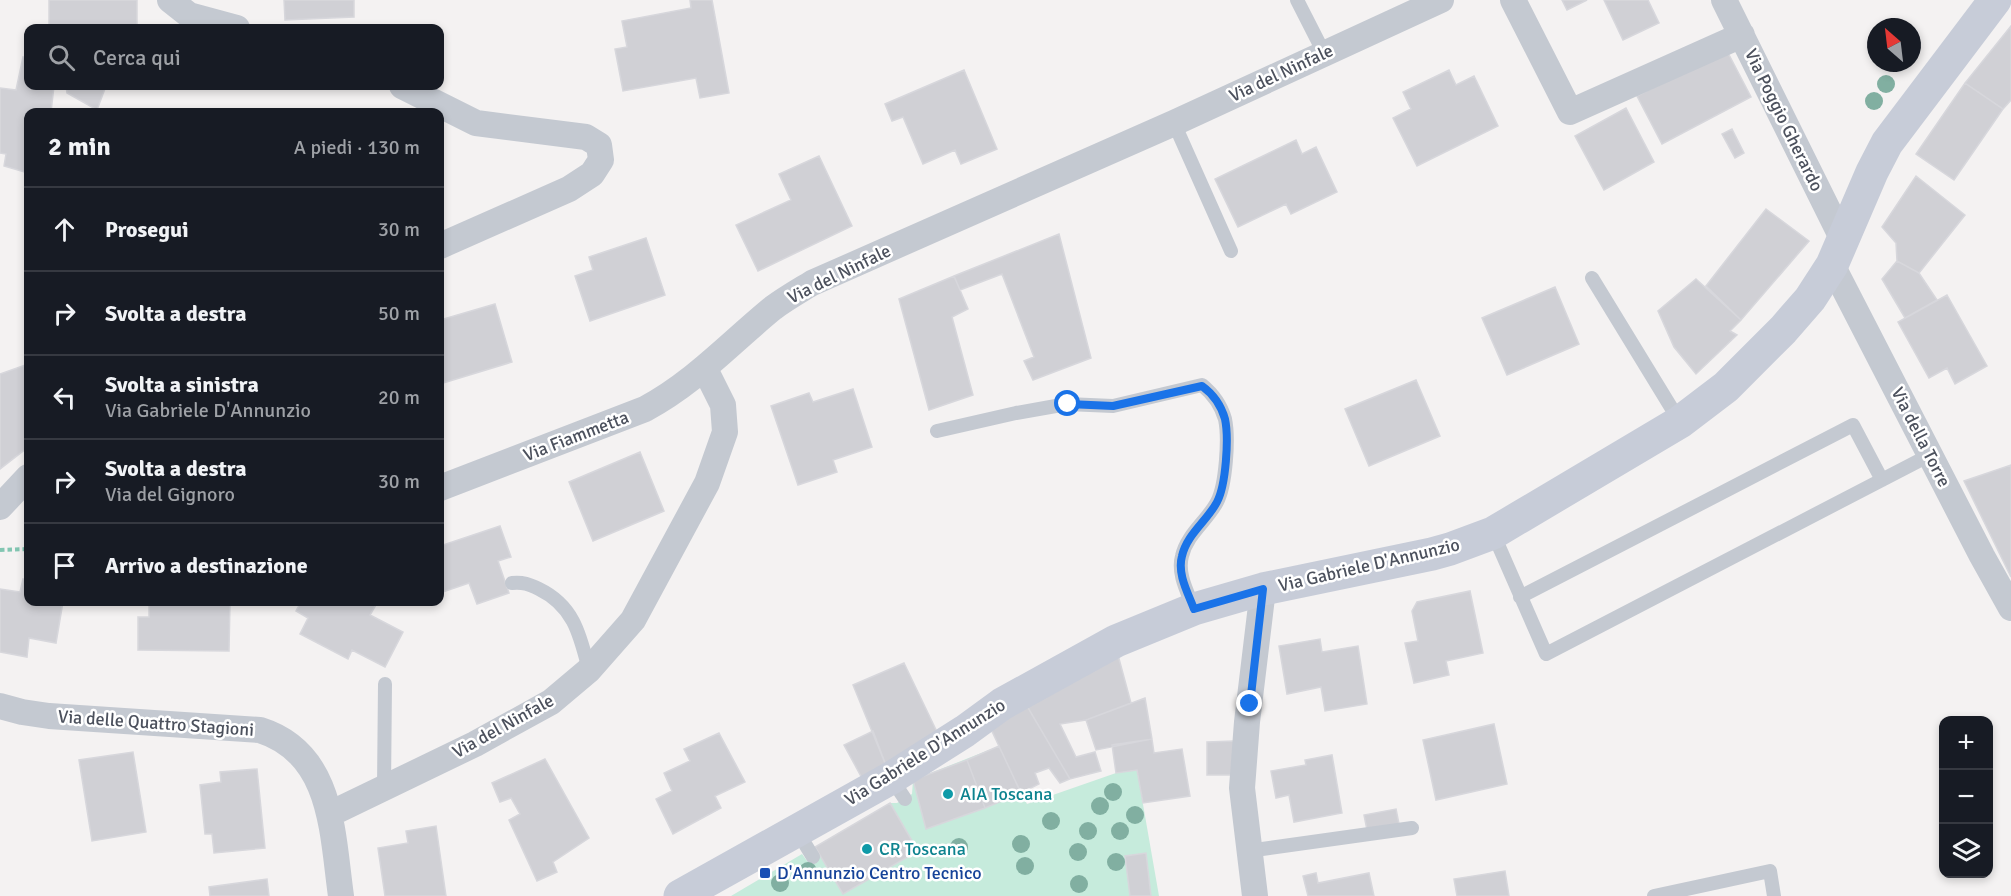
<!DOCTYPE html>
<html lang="it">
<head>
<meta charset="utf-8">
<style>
	body { margin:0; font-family:Signika,sans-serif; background:#242831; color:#f1f3f6 }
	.controls { position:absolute; right:18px; bottom:18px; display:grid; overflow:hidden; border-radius:12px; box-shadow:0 3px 9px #0003 }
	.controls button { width:54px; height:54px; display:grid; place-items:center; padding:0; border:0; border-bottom:2px solid #363941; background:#171b24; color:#f1f3f6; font:30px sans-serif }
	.compass { position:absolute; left:1867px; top:18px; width:54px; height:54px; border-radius:50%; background:#171b24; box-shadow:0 3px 9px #0003; rotate:332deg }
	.stop { position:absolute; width:18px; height:18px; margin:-14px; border:4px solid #1a73e8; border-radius:50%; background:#fff }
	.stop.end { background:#1a73e8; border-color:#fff; box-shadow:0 2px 6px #0008 }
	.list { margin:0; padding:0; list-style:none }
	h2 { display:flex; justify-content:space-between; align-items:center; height:78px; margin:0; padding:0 24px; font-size:26px }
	h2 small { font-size:20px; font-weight:400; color:#9ea1a6 }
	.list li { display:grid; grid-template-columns:39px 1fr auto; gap:18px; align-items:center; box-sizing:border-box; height:84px; padding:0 24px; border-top:2px solid #363941 }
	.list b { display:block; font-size:22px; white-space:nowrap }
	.list p { margin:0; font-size:20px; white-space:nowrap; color:#9ea1a6 }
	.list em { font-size:20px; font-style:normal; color:#9ea1a6 }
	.icon { flex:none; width:33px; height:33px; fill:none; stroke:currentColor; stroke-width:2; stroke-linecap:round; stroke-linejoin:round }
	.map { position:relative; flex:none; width:2011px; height:896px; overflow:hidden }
	.search { position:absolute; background:#171b24; box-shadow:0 3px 9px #0003; left:24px; top:24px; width:420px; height:66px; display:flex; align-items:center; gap:15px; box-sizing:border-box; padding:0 21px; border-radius:12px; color:#9ea1a6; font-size:22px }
	.panel { position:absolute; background:#171b24; box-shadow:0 3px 9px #0003; left:24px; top:108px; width:420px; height:498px; border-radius:12px }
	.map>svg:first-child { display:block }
	.green { fill:#c6ebdc }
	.building { fill:#d0d0d5; stroke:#d7d7dc; stroke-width:1.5 }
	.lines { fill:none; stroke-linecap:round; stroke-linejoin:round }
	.path { stroke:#82c6b2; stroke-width:4; stroke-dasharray:4.5 3; stroke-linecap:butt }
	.lane { stroke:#c4c9d1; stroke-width:14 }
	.street { stroke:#c4c9d1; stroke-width:26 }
	.secondary { stroke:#c7ccd8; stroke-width:33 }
	.tree { fill:#81afa1 }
	.route { stroke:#1a73e8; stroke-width:8 }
	.culture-dot { fill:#0f9aa8; stroke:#fff; stroke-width:2 }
	.transit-dot { fill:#1a4fb4; stroke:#fff; stroke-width:2 }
	.labels { text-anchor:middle; stroke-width:5; stroke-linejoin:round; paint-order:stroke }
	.street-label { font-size:18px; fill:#4c515d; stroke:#fff }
	.culture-label { font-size:18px; fill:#0d838f; stroke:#fff; text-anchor:start }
	.transit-label { font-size:18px; fill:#164399; stroke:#fff; text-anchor:start }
</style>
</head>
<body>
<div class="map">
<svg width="2011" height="896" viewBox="0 0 2011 896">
	<rect width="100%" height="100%" fill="#f4f2f2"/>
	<path class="green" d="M999 746 1027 804 1116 773 1137 770 1159 896H731L802 854 807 861 819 854 890 803H897L912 794 913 780Z"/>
	<path class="building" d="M49 0H137V28H49Z
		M284 0H354V17L285 20Z
		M690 0H712L729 93 700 98 696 78 623 91 615 49 627 47 622 21 691 8Z
		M1562 0H1587L1567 10Z
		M1604 0H1648L1659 23 1623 40Z
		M2011 26V100L2003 109 1965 83Z
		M1726 49 1751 97 1662 144 1637 96Z
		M23 57 28 58V86H54L51 112H28V173L4 166 6 154 0 153V88L16 90Z
		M964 70 997 149 961 164 955 150 923 164 903 117 892 121 885 104Z
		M1449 70 1456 85 1474 76 1498 126 1417 166 1393 118 1411 109 1403 92Z
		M1965 83 2003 109 1954 180 1916 154Z
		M66 86H106L97 110 67 93Z
		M1626 108 1654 162 1604 190 1575 136Z
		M1732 129 1744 153 1735 158 1722 134Z
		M1296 140 1302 154 1316 147 1337 192 1291 214 1286 204 1238 227 1215 179Z
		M819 156 852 226 758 271 736 225 791 200 779 174Z
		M1916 176 1965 215 1919 273 1897 261 1896 243 1882 227Z
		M1766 209 1809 241 1741 320 1706 286Z
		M1059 234 1091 358 1033 380 1024 361 1034 357 1002 274 960 290 954 276Z
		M646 238 665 295 590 321 575 276 593 270 589 257Z
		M1897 261 1919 273 1937 300 1905 318 1882 279Z
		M954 276 968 309 952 317 973 395 929 410 899 299Z
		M1696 279 1741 320 1730 331 1737 335 1696 374 1674 347 1658 311Z
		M1555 287 1579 344 1507 375 1482 318Z
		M1947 295 1987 366 1955 384 1947 368 1929 378 1898 322Z
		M495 304 512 362 440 384V320Z
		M28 364V443L27 448 0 469V374Z
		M1416 380 1440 436 1369 466 1345 409Z
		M853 389 872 447 833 460 837 472 798 485 771 406 809 393 813 402Z
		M640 452 664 511 593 541 569 482Z
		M2011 465V577L1964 481Z
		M500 526 511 557 498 561 509 593 477 604 469 583 440 593V546Z
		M23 579 28 580V602H63L56 643 29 638 27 657 0 652V589L20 592Z
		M1470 591 1483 653 1446 661 1449 675 1414 683 1405 643 1418 641 1412 611 1417 602Z
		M149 602H230L229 651 138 650V617H149Z
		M301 602H375L377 603 370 615 403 632 385 667 352 650 348 659 300 634 308 618 296 611Z
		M1320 639 1322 652 1358 646 1367 704 1325 711 1321 687 1287 694 1279 646Z
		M1118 655 1131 703 1086 720 1060 724 1076 757 1095 752 1101 771 1070 779 1027 706Z
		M904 663 938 734 887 768 853 685Z
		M1145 698 1152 739 1096 750 1086 720Z
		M1027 706 1070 779 1060 783 1049 768 1035 773 1039 784 1021 793 990 727Z
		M1494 724 1507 784 1436 800 1423 740Z
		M873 731 887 768 863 780 844 745Z
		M719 733 745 782 715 796 721 808 673 834 656 799 672 791 664 773 690 761 684 749Z
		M1152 739 1154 753 1182 749 1190 796 1143 803 1137 770 1116 773 1112 745Z
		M1234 741V775H1207V742Z
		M999 746 1021 793 985 808 967 760Z
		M133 752 146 832 92 841 79 760Z
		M1332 755 1342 813 1294 822 1289 795 1276 798 1271 771 1306 765 1305 760Z
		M545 759 589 838 553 862 557 872 537 881 509 820 520 814 511 798 500 802 492 783Z
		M967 760 985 808 926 829 913 780Z
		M257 769 265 848 214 853 212 834H205L200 785 221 782 220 772Z
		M890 803 918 851 843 894 815 847Z
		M1396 809 1399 824 1367 830 1364 815Z
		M436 826 446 896H385L378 848 408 843 406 831Z
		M1146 853 1151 896H1130L1125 856Z
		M1505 871 1509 896H1457L1454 879Z
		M1316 873 1318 883 1369 873 1374 896H1308L1303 876Z
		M267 879 269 896H210L209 887Z"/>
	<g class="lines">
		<path class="path" d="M0 550 28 549"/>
		<path class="lane" d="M1297 0 1324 53
			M1174 123 1231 251
			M1592 278 1680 422
			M937 431 1016 413 1067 404 1113 406 1202 385C1213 394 1221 405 1225 419 1229 438 1226 485 1217 502 1207 521 1187 534 1182 556 1177 574 1188 593 1194 609
			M1493 533 1546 654 1930 455
			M512 583C523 582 529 584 539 589 574 606 580 635 589 670
			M1520 597 1853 425 1882 480
			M891 778 905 799
			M384 788 385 684
			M797 831 813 857
			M1248 851 1412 828
			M1654 896 1770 871 1774 896"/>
		<path class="street" d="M170 0 189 15 237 28
			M1513 0 1570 112 1742 35
			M1724 0 1843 240
			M402 86 476 123 586 137 599 145 601 160 592 174 569 189 440 246
			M1832 265 1982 556 2011 608
			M440 488 645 409C695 382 729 344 773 308 785 299 799 291 812 283L1174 123 1441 0
			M0 507 28 477
			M0 706 22 712 49 716 260 730C333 753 332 832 341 896
			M330 814 475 744 551 702 589 670 633 620 707 483 725 432 723 405 705 369
			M1255 896 1242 788 1247 722 1263 589"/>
		<path class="secondary" d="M680 896 891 778 965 731 1002 704 1116 641 1194 609 1263 589 1432 554 1450 549 1493 533 1520 517 1680 422 1726 387 1783 330 1810 299 1832 265 1872 172 1887 143 1995 0"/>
	</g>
	<g class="tree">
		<circle cx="1886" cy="84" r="9"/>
		<circle cx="1874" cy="101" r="9"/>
		<circle cx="1113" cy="792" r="9"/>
		<circle cx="1100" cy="806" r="9"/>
		<circle cx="1135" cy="815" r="9"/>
		<circle cx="1051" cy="821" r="9"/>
		<circle cx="1088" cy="831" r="9"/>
		<circle cx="1120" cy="831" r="9"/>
		<circle cx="1021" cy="844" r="9"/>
		<circle cx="959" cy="847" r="9"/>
		<circle cx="1078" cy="852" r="9"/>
		<circle cx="1116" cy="862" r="9"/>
		<circle cx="1025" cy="866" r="9"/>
		<circle cx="808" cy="871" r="9"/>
		<circle cx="780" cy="883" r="9"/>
		<circle cx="1079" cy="884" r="9"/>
	</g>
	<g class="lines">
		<path class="route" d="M1068 404 1113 406 1202 386C1213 394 1221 405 1225 419 1229 438 1226 485 1217 502 1207 521 1187 534 1182 556 1177 574 1188 593 1194 609L1263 589 1250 704"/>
	</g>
	<g class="culture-dot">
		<circle cx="948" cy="794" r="6"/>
		<circle cx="867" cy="849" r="6"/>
	</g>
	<rect class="transit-dot" x="759" y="867" width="12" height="12" rx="3"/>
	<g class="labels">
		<g class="street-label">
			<text transform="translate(1281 73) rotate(-25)" y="6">Via del Ninfale</text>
			<text transform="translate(1784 120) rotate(64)" y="6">Via Poggio Gherardo</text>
			<text transform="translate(839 274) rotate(-26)" y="6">Via del Ninfale</text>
			<text transform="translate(576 436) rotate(-21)" y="6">Via Fiammetta</text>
			<text transform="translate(1921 437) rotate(63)" y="6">Via della Torre</text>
			<text transform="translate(1369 565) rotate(-13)" y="6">Via Gabriele D'Annunzio</text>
			<text transform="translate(156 723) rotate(4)" y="6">Via delle Quattro Stagioni</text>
			<text transform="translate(503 726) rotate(-29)" y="6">Via del Ninfale</text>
			<text transform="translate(925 752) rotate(-32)" y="6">Via Gabriele D'Annunzio</text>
		</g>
		<g class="culture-label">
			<text x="960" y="800">AIA Toscana</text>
			<text x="879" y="855">CR Toscana</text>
		</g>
		<g class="transit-label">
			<text x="777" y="879">D'Annunzio Centro Tecnico</text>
		</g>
	</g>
</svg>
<div class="controls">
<button>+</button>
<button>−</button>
<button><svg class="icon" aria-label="layers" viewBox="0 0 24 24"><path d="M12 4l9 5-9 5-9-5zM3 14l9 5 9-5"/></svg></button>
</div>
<svg class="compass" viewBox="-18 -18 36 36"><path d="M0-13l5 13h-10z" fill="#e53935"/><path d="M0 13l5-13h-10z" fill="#9ea1a6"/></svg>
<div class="stop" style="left:1068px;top:404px"></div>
<div class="stop end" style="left:1250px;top:704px"></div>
<div class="search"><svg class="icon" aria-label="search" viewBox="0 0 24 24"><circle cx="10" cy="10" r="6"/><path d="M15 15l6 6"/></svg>Cerca qui</div>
<section class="panel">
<h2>2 min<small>A piedi · 130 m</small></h2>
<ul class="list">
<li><svg class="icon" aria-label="ahead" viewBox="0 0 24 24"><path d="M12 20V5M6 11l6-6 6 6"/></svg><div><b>Prosegui</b></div><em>30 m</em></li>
<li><svg class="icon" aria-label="right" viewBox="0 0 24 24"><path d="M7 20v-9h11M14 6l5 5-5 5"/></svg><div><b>Svolta a destra</b></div><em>50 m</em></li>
<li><svg class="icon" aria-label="left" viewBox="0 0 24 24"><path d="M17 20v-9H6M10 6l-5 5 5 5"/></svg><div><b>Svolta a sinistra</b><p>Via Gabriele D'Annunzio</p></div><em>20 m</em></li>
<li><svg class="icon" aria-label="right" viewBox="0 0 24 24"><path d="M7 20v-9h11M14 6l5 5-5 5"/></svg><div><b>Svolta a destra</b><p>Via del Gignoro</p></div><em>30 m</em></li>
<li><svg class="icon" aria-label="arrive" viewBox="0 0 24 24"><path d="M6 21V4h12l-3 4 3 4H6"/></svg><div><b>Arrivo a destinazione</b></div></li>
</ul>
</section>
</div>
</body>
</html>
